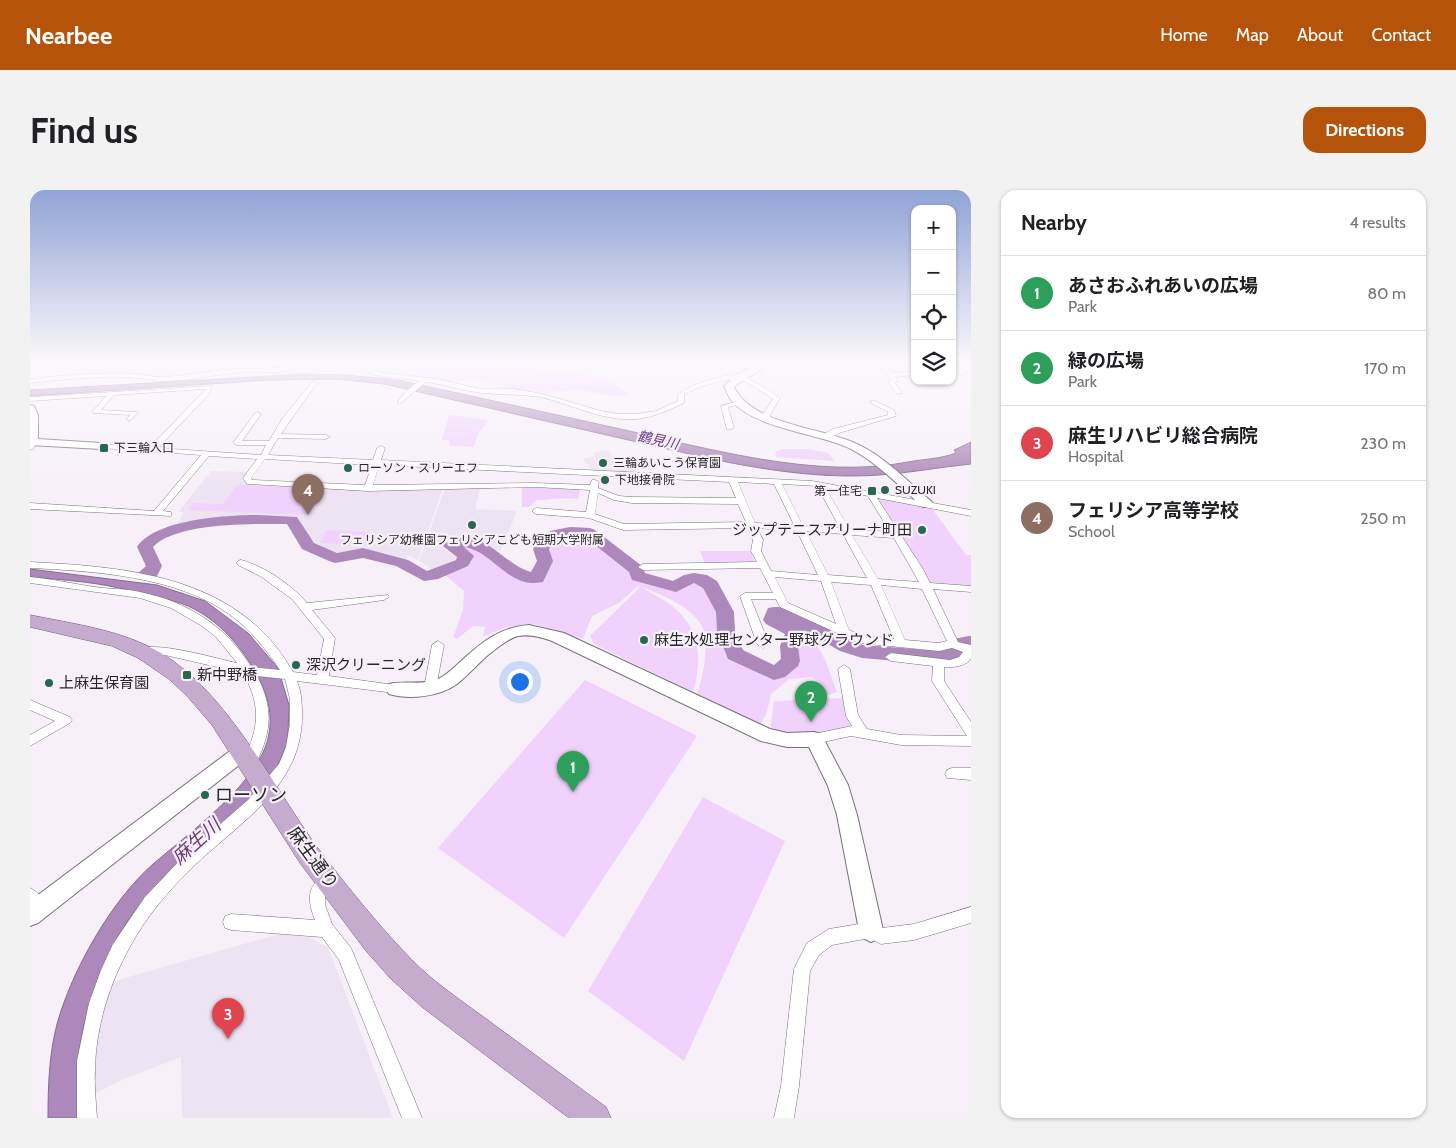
<!DOCTYPE html>
<html lang="en">
<head>
<meta charset="utf-8">
<style>
	body { margin:0; font-family:Cabin,"Noto Sans JP",sans-serif; background:#f2f2f2; color:#202124 }
	.controls { position:absolute; right:15px; top:15px; display:grid; overflow:hidden; border-radius:10px; box-shadow:0 1px 4px #0004 }
	.controls button { width:45px; height:45px; display:grid; place-items:center; padding:0; border:0; border-bottom:1px solid #e0e0e0; background:#fff; color:#202124; font:25px sans-serif }
	.you { position:absolute; left:489px; top:491px; width:18px; height:18px; margin:-12px; border:4px solid #fff; border-radius:50%; background:#1a73e8; box-shadow:0 0 0 8px #1a73e833 }
	.badge { display:grid; place-items:center; width:32px; height:32px; border-radius:50%; background:#b45309; color:#fff; font-size:16px; font-weight:700 }
	.pin { position:absolute; translate:-50% -41px; filter:drop-shadow(0 1px 2px #0008) }
	.pin::after { content:''; position:absolute; top:26px; width:18px; height:15px; background:inherit; clip-path:polygon(0 0,100% 0,50% 100%) }
	.list { margin:0; padding:0; list-style:none }
	h2 { display:flex; justify-content:space-between; align-items:center; height:65px; margin:0; padding:0 20px; font-size:21px }
	h2 small { font-size:16px; font-weight:400; color:#757577 }
	.list li { display:grid; grid-template-columns:32px 1fr auto; gap:15px; align-items:center; box-sizing:border-box; height:75px; padding:0 20px; border-top:1px solid #e0e0e0 }
	.list b { display:block; font-size:19px; white-space:nowrap }
	.list p { margin:0; font-size:16px; white-space:nowrap; color:#757577 }
	.list em { font-size:16px; font-style:normal; color:#757577 }
	.icon { flex:none; width:28px; height:28px; fill:none; stroke:currentColor; stroke-width:2; stroke-linecap:round; stroke-linejoin:round }
	.map { position:relative; flex:none; width:941px; height:928px; overflow:hidden; border-radius:15px }
	header { display:flex; align-items:center; gap:30px; box-sizing:border-box; height:70px; padding:0 25px; background:#b45309; color:#fff }
	header strong { font-size:24px }
	nav { display:flex; gap:28px; margin-inline-start:auto; font-size:18px }
	.intro { display:flex; align-items:center; justify-content:space-between; box-sizing:border-box; height:120px; padding:0 30px }
	h1 { margin:0; font-size:35px }
	.button { padding:12px 22px; border-radius:15px; background:#b45309; color:#fff; font-size:18px; font-weight:700 }
	main { display:flex; gap:30px; padding:0 30px }
	aside { flex:1; background:#fff; border-radius:15px; box-shadow:0 1px 4px #0004 }
	.map>svg:first-child { display:block }
	.built { fill:#eee3f3 }
	.green { fill:#f1d2fd }
	.water { fill:#ac89ba; stroke:#856c8f }
	.lines { fill:none; stroke-linecap:round; stroke-linejoin:round }
	.stream { stroke:#856c8f; stroke-width:3 }
	.river { fill:#ac89ba; fill-rule:evenodd }
	.street-casing { stroke:#77717a; stroke-width:1 }
	.secondary-casing { stroke:#77717a; stroke-width:2 }
	.primary-casing { stroke:#765980; stroke-width:1 }
	.street { fill:#fff; fill-rule:evenodd }
	.secondary { fill:#fff; fill-rule:evenodd }
	.primary { fill:#c5accf; fill-rule:evenodd }
	.poi-dot { fill:#2a6650; stroke:#f7f0f9; stroke-width:2 }
	.labels { text-anchor:middle; stroke-width:4.5; stroke-linejoin:round; paint-order:stroke }
	.far-poi-label { font-size:12px; fill:#29272a; stroke:#f7f0f9; text-anchor:start }
	.far-water-label { font-size:14px; font-style:italic; fill:#6a3c7b; stroke:#f7f0f9 }
	.poi-label { font-size:15px; fill:#29272a; stroke:#f7f0f9; text-anchor:start }
	.near-poi-label { font-size:18px; fill:#29272a; stroke:#f7f0f9; text-anchor:start }
	.near-street-label { font-size:18px; fill:#29272a; stroke:#f7f0f9 }
	.near-water-label { font-size:19px; font-style:italic; fill:#6a3c7b; stroke:#f7f0f9 }
</style>
</head>
<body>
<header>
<strong>Nearbee</strong>
<nav><a>Home</a><a>Map</a><a>About</a><a>Contact</a></nav>
</header>
<div class="intro"><h1>Find us</h1><a class="button">Directions</a></div>
<main>
<div class="map">
<svg width="941" height="928" viewBox="0 0 941 928">
	<rect width="100%" height="100%" fill="#f7f0f9"/>
	<path class="built" d="M110 170H200L201 174 195 181 132 187 112 185 126 172 108 171Z
		M577 260 594 277V283L564 281 552 269 566 266 563 263Z
		M181 281 219 282 215 291 220 294 337 300 413 298 388 370 380 365 375 369 334 359 311 364 291 357 286 353 275 343 269 328 262 327H194L146 336 154 323 149 321Z
		M448 297 450 299 445 319 487 321 470 362 450 351 435 348 418 350 415 354V360L427 367 417 374 403 380 389 371 415 298Z
		M263 740 298 757 363 928H152L151 867 94 889 62 905 61 876 74 794Z"/>
	<path class="green" d="M418 170H499L510 181C546 183 570 180 599 205L587 207 551 200 512 202 476 198 450 189 414 192 381 187 384 178Z
		M419 225 459 230 448 244 444 257 420 256V250H412Z
		M752 259H778L798 263 805 271 746 267 745 262Z
		M208 295 294 298 279 325 158 320 163 313 192 314Z
		M521 297 550 299 548 309C534 307 522 310 507 310L499 317H492V298Z
		M845 307 901 317 936 365H941V397L899 394Z
		M296 340 340 342 335 355 290 353Z
		M538 344C560 344 575 348 588 366 593 373 594 376 602 379L605 387 649 397 656 391H669L676 396 691 421 693 442 706 465 740 481 745 487 764 475 772 442 782 445 796 472 807 502 794 506 792 496 783 487 759 489 741 504 736 525 728 538 666 508C672 490 680 456 673 438 664 418 631 404 612 397 619 403 632 408 641 415 670 438 673 468 663 502L564 454 560 446 610 397 608 396 589 413 562 426 553 449 504 434 478 437 453 446 455 437 443 436 427 449 423 447 433 420 434 401 415 385 434 376 440 369 437 362 425 357 443 355 455 363 456 367C483 368 484 391 508 392 519 382 523 371 519 357 524 347 528 346 538 344Z
		M670 361H721L725 373 675 374Z
		M555 490 667 546 534 748 408 658Z
		M814 508 826 537 763 546 740 542 744 511Z
		M673 607 755 651 654 871 558 801Z"/>
	<path class="water" d="M274 184 316 185 368 190C441 206 514 222 586 238 676 258 787 290 878 272 894 269 910 269 926 263L924 260 941 252V274C910 277 880 283 849 285 792 289 734 280 677 268L354 194 305 189 240 190 0 206V200Z
		M0 379 127 395 175 411 218 443 248 478 259 515 258 543 256 556 246 579 227 602 124 701 103 723 88 746 69 785 54 834 50 856 48 928H18C18 897 19 864 27 834 42 780 81 711 123 674 156 646 208 607 229 570 245 543 243 514 228 487 213 458 189 430 158 416 139 408 120 406 101 401 69 392 34 390 0 387Z"/>
	<g class="lines">
		<path class="stream" d="M939 452 941 451"/>
		<path class="river" d="M228 325 267 327 284 353 307 363 333 358 378 370 397 381 426 370 427 367 413 356C416 352 418 352 423 350 456 339 474 375 501 382L507 371 503 359 513 345 520 341 540 337 560 338 565 340 612 376 615 383 643 391 654 385 664 383 677 385 687 391 704 422 705 441 713 460 744 475 751 469 750 456 755 444 736 434 733 430 738 418C763 411 801 439 824 451L833 455 912 461 920 458 923 449 939 446H941V458L938 459 935 467 913 475 832 468 810 461 774 440 775 442 768 456 770 471 768 476 755 487 744 490 698 469 687 441 686 422 673 398 664 393 646 402 602 390 599 382 555 347C540 345 528 345 519 359L523 371 513 392C479 400 463 361 434 357L444 366 438 376 408 389 394 391 366 376 333 368 305 373 299 371 272 359 257 334C224 334 147 332 123 357L132 376 127 386 114 390 108 389 106 385 116 376 107 357C126 329 196 325 228 325Z"/>
		<g class="street-casing">
			<path id="street" d="M271 170H278C260 187 228 181 205 183 180 185 155 192 129 191 122 190 114 188 106 188 71 186 35 189 0 193V189C35 185 71 182 106 184 115 185 124 187 133 187 157 186 180 181 204 179 226 177 252 182 271 170Z
				M289 170H371L368 172 336 174 348 182 406 189 452 199H485L513 204 571 221 588 224H607L626 221 648 211V205C656 195 697 183 710 185 716 186 745 204 750 208L738 229H732L731 227 743 209C735 204 716 190 708 189 698 188 662 198 654 205V213C639 220 624 227 607 229 573 232 542 214 510 207 490 204 472 205 452 203 433 201 415 194 396 192L370 214 367 212 368 211 376 201 389 191 344 185 323 173 297 172Z
				M552 170H605L588 174 555 172Z
				M778 170H784V175H734L731 173 734 171 778 172Z
				M837 170C848 170 855 174 862 183L885 181V185L865 187 868 191 865 193 872 203 867 204 858 192 861 190 851 177Z
				M941 172V176L935 184 922 185V181H931L936 174Z
				M284 191 287 193 251 244 296 245 300 247 296 249 248 248 238 265 343 270 347 258 351 256 355 258 351 270 782 291 941 320V326L847 308 893 379 900 393 941 396V402L903 399 928 452 941 455C941 459 941 464 941 468 938 476 922 478 914 477V491L941 532V556L871 555 821 546 784 554 779 553 778 549 779 545 784 544 822 536 816 526 808 479 814 475 820 479 828 525 837 539 871 545 937 546 902 491 903 476 861 471 855 467 861 463 920 470 929 467 933 462 922 458 909 461 829 453 750 417 746 409H721L739 454 733 458 727 454 710 406 715 403H743L730 378 613 380 608 377 613 374 727 372 721 361 723 350 718 338 593 340 559 328 506 324 502 321 506 318 556 322 560 300 505 297 338 301 220 294H217L213 288 227 269 179 266 133 321 141 322V326L0 319V313L124 321 171 265 71 258 67 256 71 254 120 257 176 199 84 205 71 220 107 222V224L100 231 96 229 100 225 63 223V221L76 206 0 211V207L182 196 179 204 128 258 231 265 236 255H207L203 253 225 223 227 222 231 224 212 251H239L252 229 282 192ZM235 269 342 275 335 295 222 290 221 288ZM349 275 699 292 706 308 602 307 589 306 568 298 569 292 565 290H562L560 295 505 293 343 295ZM708 292 744 294 764 335 725 333ZM752 294 787 296 810 338 773 336ZM796 298 838 306 860 342 819 339ZM568 303 584 310 602 313 708 314 716 332 594 334 565 324ZM727 338 767 341 788 385 741 381 731 361 733 350ZM776 341 813 344 837 388 798 385ZM822 345 864 348 889 392 848 389ZM745 387 791 391 806 434 758 413ZM801 392 841 395 864 449 831 445 819 440ZM851 395 892 399 917 451 909 453 875 450Z
				M709 211 711 212V214L698 217 704 238 697 240 691 216Z
				M841 211H845L864 220 866 226 809 243 800 248H794V244L803 239 858 225V222L841 213Z
				M0 250 6 252 3 259H0Z
				M211 370C234 376 262 395 277 413L358 405 359 407 354 410 282 420 305 448 299 486 365 495 369 496 371 499 369 502 365 503 267 491C272 503 272 516 272 528 271 596 211 632 167 673 145 694 124 717 108 743 83 783 66 831 65 879 64 895 66 912 67 928H47V871L59 813 71 780 83 754 115 707 156 664 218 610 249 574 256 557 260 533V509L255 489 227 486C245 521 241 545 223 579L218 580 213 579 211 575C228 541 233 518 213 483L135 465H114L108 461C118 448 191 470 207 473L186 447 172 436 141 418 110 408 0 393V387C24 389 48 395 72 398 85 399 98 399 110 402 156 411 197 436 221 477L250 480C236 459 219 438 199 424 146 386 63 381 0 378V372C99 377 209 386 263 482L287 485 294 449 262 409 230 386 208 375 206 373 208 371Z
				M408 451 414 455 406 498 404 501H396L394 498 402 455Z
				M0 510 40 527 42 530 40 533 0 556V545L25 531 0 520Z
				M922 578H941V590L917 588 915 584 917 580Z
				M299 684 304 686 307 691 304 696 295 704V715L302 734 321 758 392 928H372L309 770 292 747 201 740 195 738 193 732 195 726 201 724 285 730C277 710 276 693 299 684Z
				M0 698C8 702 14 709 18 717L16 722 10 725 4 722 0 717Z
				M941 717V733L884 750 851 754 840 748 802 755 789 765 780 781 769 896 764 928H744L751 896 764 779 777 753 799 739 841 732 852 738 884 734Z"/>
		</g>
		<g class="secondary-casing">
			<path id="secondary" d="M728 170H736L738 173C731 184 714 187 704 197 723 236 793 237 829 255 856 268 878 292 901 311L903 314 901 317H893C870 297 848 273 821 259 788 243 724 239 701 210 698 206 696 200 694 196L706 185 729 174Z
				M0 215 4 216 8 225V249L71 253 77 256 71 259 0 255Z
				M499 435 534 443 740 539 757 543 784 542 791 544 818 595 827 625 853 740 849 748 841 752 833 748 829 740 807 625 798 596 779 557H757L731 551 522 451C511 447 500 444 488 446 477 449 467 458 458 465 448 474 438 485 427 494 409 507 379 510 359 504L356 499 359 494C375 490 392 496 408 489 417 485 423 478 430 472 451 453 469 437 499 435Z
				M211 555 218 558 220 563 218 568 8 733 0 736V711L204 558Z"/>
		</g>
		<g class="primary-casing">
			<path id="primary" d="M0 425C44 434 92 440 131 463 198 503 242 595 287 657 316 695 347 734 380 768 403 792 432 811 459 831 498 860 537 888 576 917L581 928H539L392 817 361 789 336 761 270 673 182 535 157 506 139 489 108 468 82 456 0 437Z"/>
		</g>
		<use href="#street" class="street"/>
		<use href="#secondary" class="secondary"/>
		<use href="#primary" class="primary"/>
	</g>
	<linearGradient id="sky" x2="0" y2="1"><stop stop-color="#90a3d6"/><stop offset="0.57" stop-color="#fbf8fc"/><stop offset="1" stop-color="#fbf8fc" stop-opacity="0"/></linearGradient>
	<rect width="941" height="300" fill="url(#sky)"/>
	<g class="poi-dot">
		<rect x="69" y="253" width="10" height="10" rx="2.5"/>
		<circle cx="573" cy="273" r="5"/>
		<circle cx="318" cy="278" r="5"/>
		<circle cx="575" cy="290" r="5"/>
		<circle cx="855" cy="300" r="5"/>
		<rect x="837" y="296" width="10" height="10" rx="2.5"/>
		<circle cx="442" cy="335" r="5"/>
		<circle cx="892" cy="340" r="5"/>
		<circle cx="614" cy="450" r="5"/>
		<circle cx="266" cy="475" r="5"/>
		<rect x="152" y="480" width="10" height="10" rx="2.5"/>
		<circle cx="19" cy="493" r="5"/>
		<circle cx="175" cy="605" r="5"/>
	</g>
	<g class="labels">
		<g class="far-poi-label">
			<text x="84" y="262">下三輪入口</text>
			<text x="583" y="277">三輪あいこう保育園</text>
			<text x="328" y="282">ローソン・スリーエフ</text>
			<text x="585" y="294">下地接骨院</text>
			<text x="865" y="304">SUZUKI</text>
			<text x="832" y="305" text-anchor="end">第一住宅</text>
			<text x="442" y="354" text-anchor="middle">フェリシア幼稚園フェリシアこども短期大学附属</text>
		</g>
		<g class="far-water-label">
			<text transform="translate(628 250) rotate(12)" y="5">鶴見川</text>
		</g>
		<g class="poi-label">
			<text x="882" y="345" text-anchor="end">ジップテニスアリーナ町田</text>
			<text x="624" y="455">麻生水処理センター野球グラウンド</text>
			<text x="276" y="480">深沢クリーニング</text>
			<text x="167" y="490">新中野橋</text>
			<text x="29" y="498">上麻生保育園</text>
		</g>
		<g class="near-poi-label">
			<text x="185" y="611">ローソン</text>
		</g>
		<g class="near-street-label">
			<text transform="translate(283 668) rotate(54)" y="6">麻生通り</text>
		</g>
		<g class="near-water-label">
			<text transform="translate(166 651) rotate(-42)" y="7">麻生川</text>
		</g>
	</g>
</svg>
<div class="controls">
<button>+</button>
<button>−</button>
<button><svg class="icon" aria-label="locate" viewBox="0 0 24 24"><circle cx="12" cy="12" r="6"/><path d="M12 2v4M12 18v4M2 12h4M18 12h4"/></svg></button>
<button><svg class="icon" aria-label="layers" viewBox="0 0 24 24"><path d="M12 4l9 5-9 5-9-5zM3 14l9 5 9-5"/></svg></button>
</div>
<div class="you"></div>
<div class="pin badge" style="left:543px;top:602px;background:#2e9e5b">1</div>
<div class="pin badge" style="left:781px;top:532px;background:#2e9e5b">2</div>
<div class="pin badge" style="left:198px;top:849px;background:#e0444e">3</div>
<div class="pin badge" style="left:278px;top:325px;background:#8d6e63">4</div>
</div>
<aside>
<h2>Nearby<small>4 results</small></h2>
<ul class="list">
<li><span class="badge" style="background:#2e9e5b">1</span><div><b>あさおふれあいの広場</b><p>Park</p></div><em>80 m</em></li>
<li><span class="badge" style="background:#2e9e5b">2</span><div><b>緑の広場</b><p>Park</p></div><em>170 m</em></li>
<li><span class="badge" style="background:#e0444e">3</span><div><b>麻生リハビリ総合病院</b><p>Hospital</p></div><em>230 m</em></li>
<li><span class="badge" style="background:#8d6e63">4</span><div><b>フェリシア高等学校</b><p>School</p></div><em>250 m</em></li>
</ul>
</aside>
</main>
</body>
</html>
